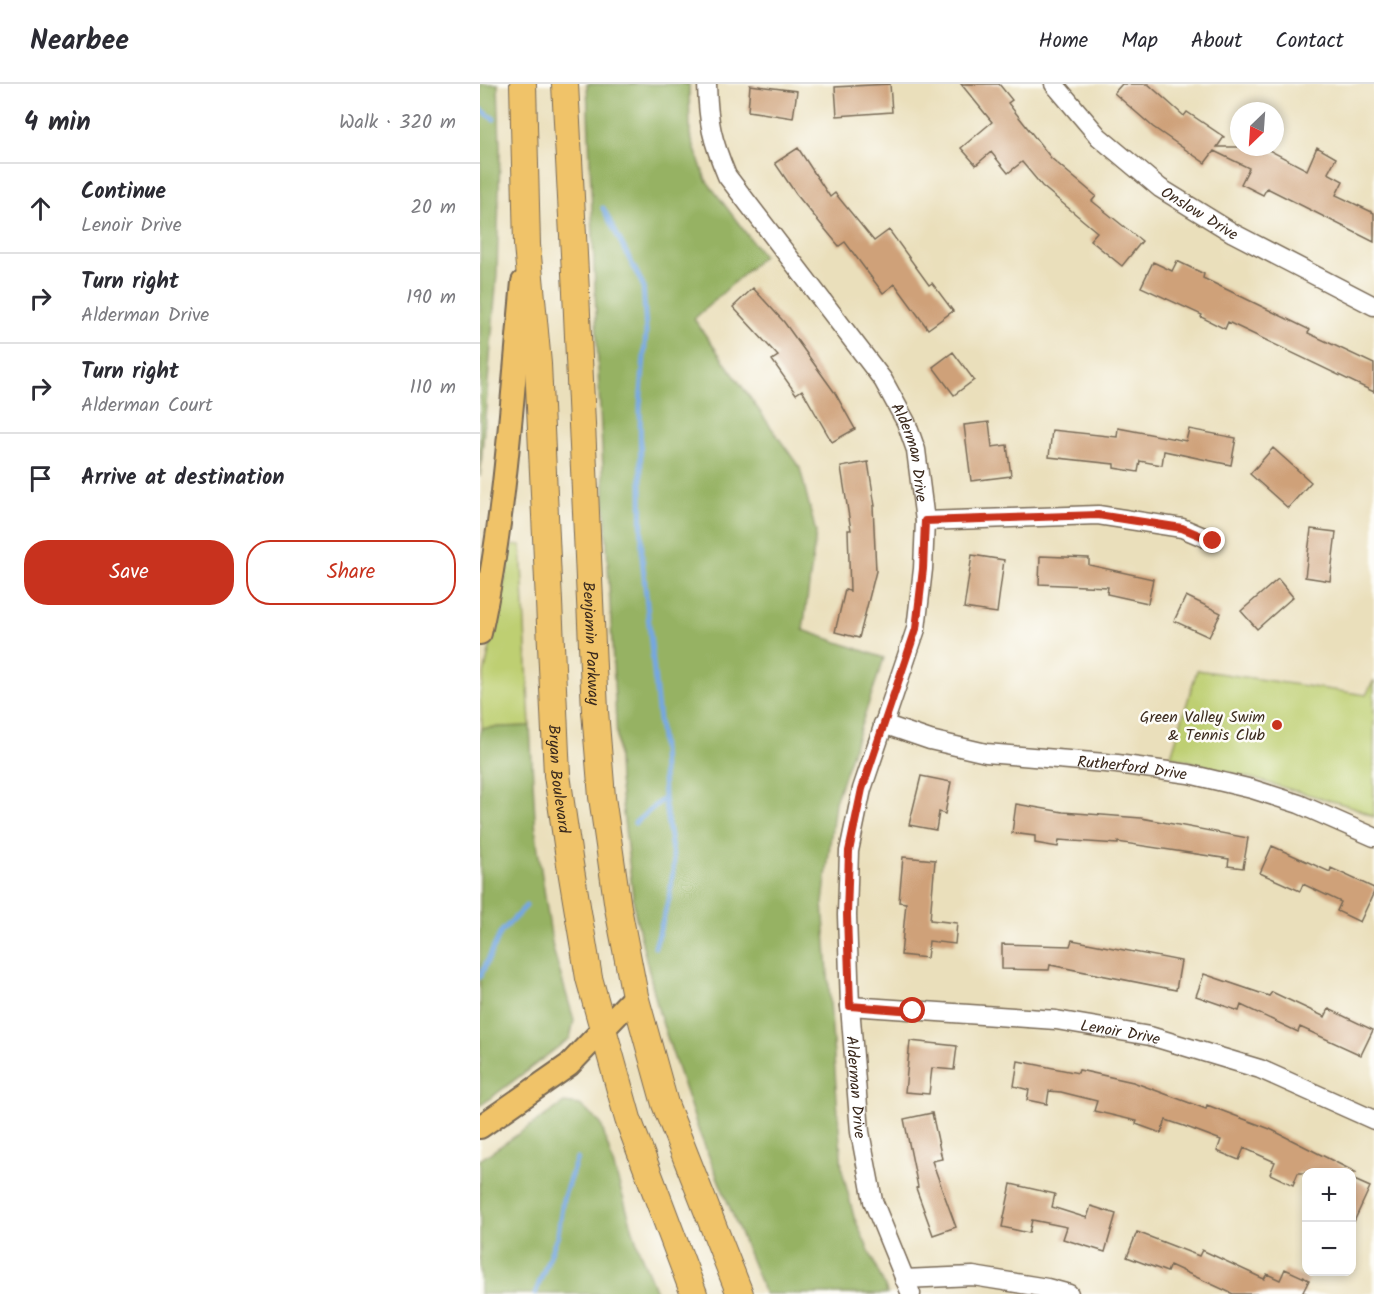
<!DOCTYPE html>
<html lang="en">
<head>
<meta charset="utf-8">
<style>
	body { margin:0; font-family:Kalam,sans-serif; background:#f2f2f3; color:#2b2b33 }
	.controls { position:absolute; right:18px; bottom:18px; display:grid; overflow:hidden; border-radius:12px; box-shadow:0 3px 9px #0003 }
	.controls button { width:54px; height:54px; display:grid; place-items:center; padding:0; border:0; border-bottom:2px solid #e1e1e2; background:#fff; color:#2b2b33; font:30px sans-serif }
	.compass { position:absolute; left:750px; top:18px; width:54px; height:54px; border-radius:50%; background:#fff; box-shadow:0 3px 9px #0003; rotate:205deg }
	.stop { position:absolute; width:18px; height:18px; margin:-14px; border:4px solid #c8321e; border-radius:50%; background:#fff }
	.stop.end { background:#c8321e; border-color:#fff; box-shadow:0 2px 6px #0008 }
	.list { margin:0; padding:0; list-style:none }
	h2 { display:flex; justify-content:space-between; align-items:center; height:78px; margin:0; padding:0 24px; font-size:26px }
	h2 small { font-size:20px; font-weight:400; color:#7c7c81 }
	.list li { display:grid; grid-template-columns:39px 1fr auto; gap:18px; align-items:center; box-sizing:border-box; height:90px; padding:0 24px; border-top:2px solid #e1e1e2 }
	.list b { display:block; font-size:22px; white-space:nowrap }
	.list p { margin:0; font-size:20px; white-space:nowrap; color:#7c7c81 }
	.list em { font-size:20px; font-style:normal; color:#7c7c81 }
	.actions { display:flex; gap:12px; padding:18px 24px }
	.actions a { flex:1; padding:14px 0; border:2px solid #c8321e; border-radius:24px; text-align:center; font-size:21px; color:#c8321e }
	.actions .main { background:#c8321e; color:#fff }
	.icon { flex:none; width:33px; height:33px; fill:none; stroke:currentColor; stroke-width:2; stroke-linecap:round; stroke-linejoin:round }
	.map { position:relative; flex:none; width:894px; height:1210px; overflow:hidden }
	header { display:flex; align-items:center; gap:36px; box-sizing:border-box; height:84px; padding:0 30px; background:#fff; border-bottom:2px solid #e1e1e2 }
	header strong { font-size:28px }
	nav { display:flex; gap:33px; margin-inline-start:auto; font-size:21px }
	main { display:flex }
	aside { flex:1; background:#fff }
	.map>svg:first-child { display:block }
	.green { fill:#becf72; stroke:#7c7c48; stroke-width:1.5 }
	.forest { fill:#96b264; stroke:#686e41; stroke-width:1.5 }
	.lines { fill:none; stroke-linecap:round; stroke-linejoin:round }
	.stream { stroke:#75a7e0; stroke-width:5 }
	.building { fill:#cfa179 }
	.minor-casing { stroke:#786955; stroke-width:21 }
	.major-casing { stroke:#786955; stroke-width:26 }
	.highway-casing { stroke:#786955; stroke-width:28 }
	.minor { stroke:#fff; stroke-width:18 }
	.major { stroke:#f0c369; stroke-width:22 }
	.highway { stroke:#f0c369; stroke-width:26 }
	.route { stroke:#c8321e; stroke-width:8 }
	.poi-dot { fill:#c8321e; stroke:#fdfcf7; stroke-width:2 }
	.labels { text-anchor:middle; stroke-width:5; stroke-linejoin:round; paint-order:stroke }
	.street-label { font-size:16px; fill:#3b2a1e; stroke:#fdfcf7 }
	.poi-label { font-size:16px; fill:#3b2a1e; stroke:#fdfcf7; text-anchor:end }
</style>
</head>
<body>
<header>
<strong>Nearbee</strong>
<nav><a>Home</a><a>Map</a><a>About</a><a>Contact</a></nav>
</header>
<main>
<aside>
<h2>4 min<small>Walk · 320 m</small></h2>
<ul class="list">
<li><svg class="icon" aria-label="ahead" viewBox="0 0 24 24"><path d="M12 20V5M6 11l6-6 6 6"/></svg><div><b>Continue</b><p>Lenoir Drive</p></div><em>20 m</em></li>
<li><svg class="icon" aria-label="right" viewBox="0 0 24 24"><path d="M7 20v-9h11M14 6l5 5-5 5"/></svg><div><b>Turn right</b><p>Alderman Drive</p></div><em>190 m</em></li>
<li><svg class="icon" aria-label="right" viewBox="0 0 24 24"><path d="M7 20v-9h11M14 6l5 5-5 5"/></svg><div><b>Turn right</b><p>Alderman Court</p></div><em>110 m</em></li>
<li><svg class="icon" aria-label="arrive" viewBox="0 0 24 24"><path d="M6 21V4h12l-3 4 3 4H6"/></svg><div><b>Arrive at destination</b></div></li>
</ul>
<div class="actions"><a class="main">Save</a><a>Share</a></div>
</aside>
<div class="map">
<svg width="894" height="1210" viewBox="0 0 894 1210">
	<rect width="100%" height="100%" fill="#fdfcf7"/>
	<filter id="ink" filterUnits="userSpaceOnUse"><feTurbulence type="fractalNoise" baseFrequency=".0167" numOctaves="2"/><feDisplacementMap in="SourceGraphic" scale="12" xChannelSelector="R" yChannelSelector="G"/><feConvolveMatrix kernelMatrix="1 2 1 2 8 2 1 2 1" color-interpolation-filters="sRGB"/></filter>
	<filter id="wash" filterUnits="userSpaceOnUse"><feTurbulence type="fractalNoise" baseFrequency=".008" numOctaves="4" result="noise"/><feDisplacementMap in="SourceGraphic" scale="24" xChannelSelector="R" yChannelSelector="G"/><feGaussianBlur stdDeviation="1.35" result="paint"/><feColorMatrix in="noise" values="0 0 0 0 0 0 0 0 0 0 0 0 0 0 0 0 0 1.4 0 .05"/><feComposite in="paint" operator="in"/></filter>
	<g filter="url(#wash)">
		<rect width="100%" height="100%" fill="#eadfbb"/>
		<path class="green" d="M41 461 50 642 2 644 0 609 32 462Z
			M717 586 886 611 894 596V733L873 723 691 672Z"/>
		<path class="forest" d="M0 0H18L20 65 17 190 0 393Z
			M107 0H209L210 51 226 96 283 172 214 235 320 384 336 449 323 546 404 574 355 718 343 819 362 1086 374 1133 408 1210H285L219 1048 179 929 155 829 139 695 119 306Z
			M50 642 56 752 73 865 94 936 90 954 0 1022V653L2 644Z
			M84 1019 100 1021 121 1040 159 1166 177 1210H0V1076Z"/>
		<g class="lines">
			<path class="stream" d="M0 25 14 35
				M123 124 163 201 166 248 160 322 162 473 182 665 184 714 194 780 189 815 175 863
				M155 739 184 714
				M0 893 21 848 46 822
				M55 1210 78 1150 83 1115 97 1074"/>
		</g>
		<g id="blocks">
			<path class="building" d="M410 0 412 28 357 32 355 3Z
				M481 0H519L532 16 528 19 571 74 616 112 612 117 662 157 642 182 610 156 617 148 562 102 542 78 528 89 511 68 496 81 481 64 512 38Z
				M642 0H668L704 32 707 28 744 53 737 63H783L827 86 837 63 856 74 848 89 863 97 856 111 894 129V158L787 104 783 111 761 100 769 84 734 67 725 79 673 43 634 9Z
				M270 1 317 7 313 34 268 27Z
				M318 64 350 113 355 109 394 157 409 146 449 201 452 199 473 227 448 245 415 200 403 209 365 158 359 162 316 110 295 79Z
				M697 177 724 190 723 194 830 246 828 249 894 280V308L748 238 745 245 721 233 722 231 661 203 673 178 692 187Z
				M273 204 304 238 355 309 375 345 352 358 322 306 316 310 292 276 298 272 253 223Z
				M473 268 494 296 474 311 453 283Z
				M509 338 512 363 527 361 531 392 491 397 484 341Z
				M638 344 706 357 709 345 756 354 751 381 684 367 682 381 660 377 658 388 634 384V380L569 373 572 346 637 353Z
				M793 364 831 398 808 424 770 390Z
				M388 378 395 422H393L396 487 379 554 355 548 365 506 370 507 368 446H371L361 383Z
				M831 445 856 448 850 497 825 493Z
				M492 471 524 476 517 529 484 524Z
				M560 472 609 474V481L673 495 668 519 627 510 628 503 559 500Z
				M798 495 813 513 777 545 761 527Z
				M706 512 741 529 729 553 694 537Z
				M441 692 471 698 465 730 459 728 456 746 429 741Z
				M536 720 583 728 661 734 768 754 763 784 748 782 749 775 638 758V760L579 756 578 763 555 759V752L532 749Z
				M792 762 850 788 851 784 894 804V808L880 838 857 827 861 818 823 800 820 807 780 789Z
				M423 773 455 776 450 836 477 839 475 860 449 857 447 874 421 871 426 819 419 818Z
				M592 856 701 877 696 906 570 881 569 886 522 885V860L590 862Z
				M724 890 789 912 792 908 845 933 849 925 893 946 881 971 820 943 818 948 761 921 759 927 716 912Z
				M430 957 477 962 474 986 452 984 449 1010 425 1008Z
				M538 977 598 989 599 986 653 998 726 1025 727 1021 790 1045 877 1089H818L813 1101 790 1090 795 1078 764 1064 759 1076 737 1067 741 1056 704 1042 686 1036 681 1049 656 1040 657 1037 614 1027 617 1017 581 1008 569 1007 567 1020 547 1016 549 1006 534 1002Z
				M452 1029 462 1075 452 1077 476 1143 453 1151 436 1104 438 1103 424 1035Z
				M872 1095 890 1103 872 1142Z
				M531 1100 575 1110 572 1123 607 1134 611 1122 636 1130 625 1168 583 1155 587 1143 552 1136 549 1149 522 1143Z
				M657 1148 719 1172 722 1166 784 1195 787 1190 800 1196 805 1185 829 1196 823 1208 828 1210H753L690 1181 687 1188 647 1173Z"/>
		</g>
	</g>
	<g filter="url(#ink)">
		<use href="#blocks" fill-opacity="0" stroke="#786955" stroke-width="1.5"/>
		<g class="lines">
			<g class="minor-casing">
				<g id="minor">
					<path id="s1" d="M227 0C228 39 232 56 247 92L403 296 426 338 436 366 445 437 443 485 436 545 382 705 369 767 367 831 370 922 380 1048 393 1117 431 1210"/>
					<path id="s2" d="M574 0 619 53 680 104 753 149 894 222"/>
					<path d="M445 437 618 431 702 444 733 457"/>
					<path id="s3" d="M403 640 450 656 506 669 637 680 709 690 772 705 819 720 894 753"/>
					<path id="s4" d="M370 922 576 936 670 952 780 985 894 1036"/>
					<path d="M424 1195 493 1192 567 1204 589 1210"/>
				</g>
			</g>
			<g class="major-casing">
				<path id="major" d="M0 549C25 436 32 313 43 198
					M0 1043 89 981 155 912"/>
			</g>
			<g class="highway-casing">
				<g id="highway">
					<path id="s5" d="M43 0 47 161 58 280 77 691 89 774 109 894 148 1035 214 1210"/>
					<path id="s6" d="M85 0 96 208 115 627 122 713 138 824 155 912 185 1020 260 1210"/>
				</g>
			</g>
			<use href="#minor" class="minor"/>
			<use href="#major" class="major"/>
			<use href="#highway" class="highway"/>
		</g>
	</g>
	<g class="lines" filter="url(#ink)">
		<path class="route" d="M433 927 370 922 367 831 369 767 382 705 436 545 443 485 445 437 618 431 702 444 733 457"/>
	</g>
	<circle class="poi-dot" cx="797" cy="641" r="6"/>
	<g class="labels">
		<g class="street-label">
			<text dy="6" stroke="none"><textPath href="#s2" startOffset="196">Onslow Drive</textPath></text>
			<text dy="6" stroke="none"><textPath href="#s1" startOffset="430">Alderman Drive</textPath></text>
			<text dy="6" stroke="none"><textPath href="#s6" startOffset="560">Benjamin Parkway</textPath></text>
			<text dy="6" stroke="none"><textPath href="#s3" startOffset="254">Rutherford Drive</textPath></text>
			<text dy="6" stroke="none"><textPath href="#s5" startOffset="696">Bryan Boulevard</textPath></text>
			<text dy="6" stroke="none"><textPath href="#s4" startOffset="272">Lenoir Drive</textPath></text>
			<text dy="6" stroke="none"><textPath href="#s1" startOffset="1078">Alderman Drive</textPath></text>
		</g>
		<g class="poi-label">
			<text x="785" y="638">Green Valley Swim<tspan x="785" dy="18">&amp; Tennis Club</tspan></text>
		</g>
	</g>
</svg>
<div class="controls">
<button>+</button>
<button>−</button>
</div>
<svg class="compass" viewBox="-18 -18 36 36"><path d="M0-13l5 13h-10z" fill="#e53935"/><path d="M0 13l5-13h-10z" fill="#7c7c81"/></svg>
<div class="stop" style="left:433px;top:927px"></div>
<div class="stop end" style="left:733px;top:457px"></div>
</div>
</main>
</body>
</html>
